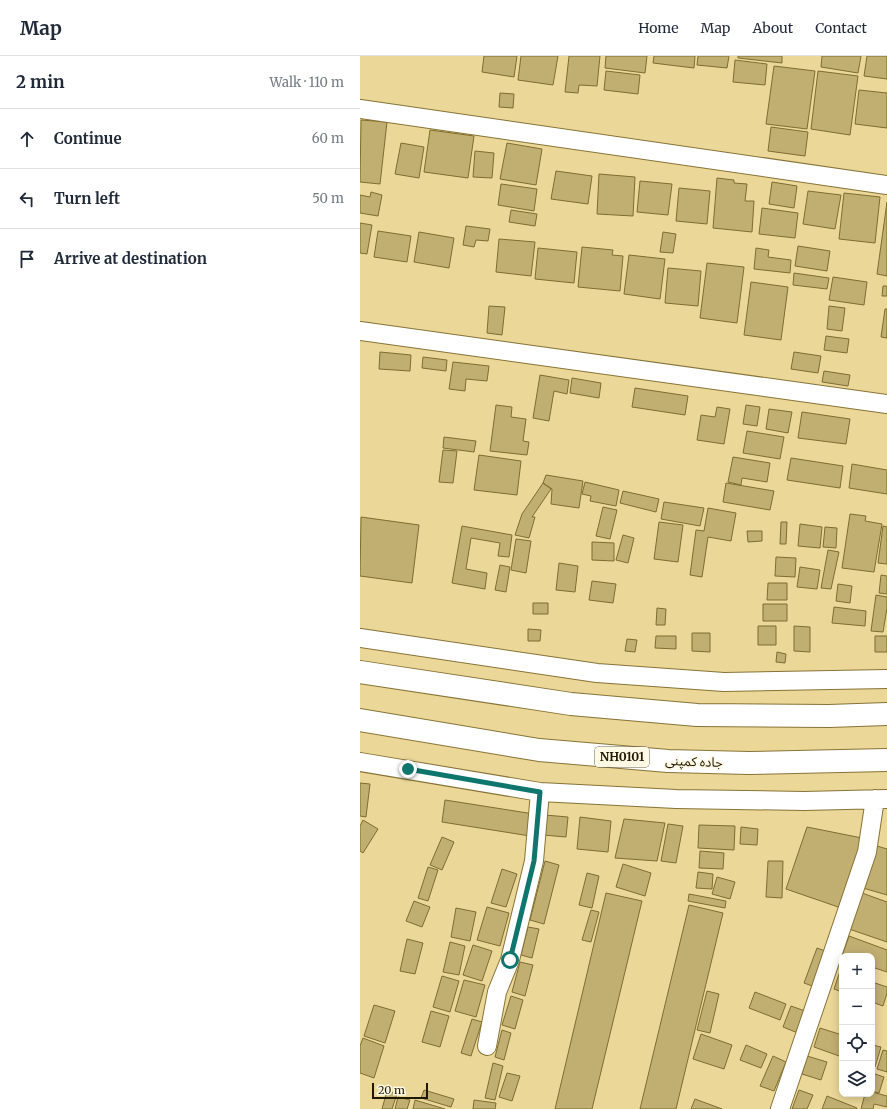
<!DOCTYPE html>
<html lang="en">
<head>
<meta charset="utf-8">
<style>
	body { margin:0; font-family:Merriweather,"Noto Sans Arabic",serif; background:#f6f6f7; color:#1f2937 }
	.controls { position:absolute; right:12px; bottom:12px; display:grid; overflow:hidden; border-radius:8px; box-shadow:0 2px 10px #0003 }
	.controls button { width:36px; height:36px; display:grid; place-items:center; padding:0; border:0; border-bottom:1px solid #e0e1e3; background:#fff; color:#1f2937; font:20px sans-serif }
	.scale { position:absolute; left:12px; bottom:10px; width:56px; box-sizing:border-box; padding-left:4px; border:2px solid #201901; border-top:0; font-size:11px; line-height:14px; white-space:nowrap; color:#201901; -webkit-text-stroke:3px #fff9e6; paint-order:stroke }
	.stop { position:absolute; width:12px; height:12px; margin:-9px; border:3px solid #0f766e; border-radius:50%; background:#fff }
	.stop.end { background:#0f766e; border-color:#fff; box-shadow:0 1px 4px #0008 }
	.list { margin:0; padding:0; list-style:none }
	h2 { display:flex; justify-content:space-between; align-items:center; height:52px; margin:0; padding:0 16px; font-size:17px }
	h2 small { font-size:13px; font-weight:400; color:#747a83 }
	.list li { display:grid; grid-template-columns:26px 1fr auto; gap:12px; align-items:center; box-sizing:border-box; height:60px; padding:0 16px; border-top:1px solid #e0e1e3 }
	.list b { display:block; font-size:15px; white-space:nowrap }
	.list em { font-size:13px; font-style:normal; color:#747a83 }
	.icon { flex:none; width:22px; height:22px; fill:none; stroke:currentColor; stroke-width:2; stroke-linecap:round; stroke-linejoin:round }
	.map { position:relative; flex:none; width:527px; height:1053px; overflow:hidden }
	header { display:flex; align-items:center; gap:24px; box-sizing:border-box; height:56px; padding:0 20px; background:#fff; border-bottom:1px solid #e0e1e3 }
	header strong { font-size:19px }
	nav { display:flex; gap:22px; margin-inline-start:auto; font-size:14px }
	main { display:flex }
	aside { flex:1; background:#fff }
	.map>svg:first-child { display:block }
	.building { fill:#c1ae71; stroke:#7f6c2f }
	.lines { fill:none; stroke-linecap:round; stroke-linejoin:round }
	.minor-casing { stroke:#867336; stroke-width:20 }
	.highway-casing { stroke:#867336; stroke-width:24 }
	.minor { stroke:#fff; stroke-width:18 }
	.highway { stroke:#fff; stroke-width:22 }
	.route { stroke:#0f766e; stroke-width:5 }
	.labels { text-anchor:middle; stroke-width:3.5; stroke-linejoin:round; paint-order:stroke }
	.shield { fill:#fff9e6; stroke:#635c46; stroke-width:1 }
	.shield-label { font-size:12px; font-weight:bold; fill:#201901 }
	.street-label { font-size:13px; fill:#201901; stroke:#fff9e6 }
</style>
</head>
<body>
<header>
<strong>Map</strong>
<nav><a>Home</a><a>Map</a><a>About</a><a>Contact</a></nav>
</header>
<main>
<aside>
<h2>2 min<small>Walk · 110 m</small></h2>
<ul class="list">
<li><svg class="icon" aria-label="ahead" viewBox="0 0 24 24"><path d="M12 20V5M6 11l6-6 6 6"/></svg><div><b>Continue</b></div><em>60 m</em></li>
<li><svg class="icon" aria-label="left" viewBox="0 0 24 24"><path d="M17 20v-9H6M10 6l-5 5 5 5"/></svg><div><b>Turn left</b></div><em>50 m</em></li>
<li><svg class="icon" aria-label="arrive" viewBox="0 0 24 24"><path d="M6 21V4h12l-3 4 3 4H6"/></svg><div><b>Arrive at destination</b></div></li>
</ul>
</aside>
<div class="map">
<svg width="527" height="1053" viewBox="0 0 527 1053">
	<rect width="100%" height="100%" fill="#ebd798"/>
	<path class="building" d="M124 0H157L154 21 122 16Z
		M161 0H198L193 29 158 24Z
		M209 0H240L237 30 219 29 218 37 205 36Z
		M246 0H287L285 17 245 12Z
		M294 0H335L334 12 293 7Z
		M338 0H369L367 12 337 9Z
		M378 0H422V7L378 2Z
		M462 0H501L498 17 461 11Z
		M507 0H527V23L504 20Z
		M375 4 407 8 405 29 373 26Z
		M414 10 455 15 447 73 406 68Z
		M246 15 280 19 278 38 244 34Z
		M458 15 498 20 490 79 451 73Z
		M499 34 527 37V72L495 68Z
		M140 37 154 38 153 52 139 51Z
		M1 64 27 66 20 128 0 126Z
		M411 71 448 76 445 100 408 95Z
		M70 74 114 80 108 122 64 116Z
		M41 87 64 91 59 122 35 118Z
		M147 87 182 93 176 129 140 123Z
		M115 95 134 97 132 122 113 121Z
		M196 115 232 120 228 148 191 143Z
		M239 118 275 121 273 160 237 158Z
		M357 122 374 124V127L387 128 385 145H394L392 176 353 172Z
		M280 125 312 128 308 159 277 156Z
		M412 126 437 130 434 152 409 148Z
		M141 128 177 133 174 155 138 149Z
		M319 132 350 135 347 168 316 165Z
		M448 135 481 139 475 173 443 168Z
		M11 136 22 139 18 160 0 157V139L10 141Z
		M484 137 520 141 515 187 479 183Z
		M527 146V220L517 218Z
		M402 152 438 157 435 182 399 178Z
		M151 154 177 158 175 170 149 166Z
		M0 167 12 169 7 198 0 197Z
		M106 170 130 173 128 185 116 184 114 191 103 189Z
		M18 175 51 180 47 206 14 201Z
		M59 176 94 182 89 212 54 206Z
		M303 176 316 178 313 197 300 196Z
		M139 183 175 186 171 220 136 216Z
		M438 190 470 195 467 215 435 210Z
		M222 191 253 194 252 199 263 200 260 235 218 231Z
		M178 192 217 196 214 227 175 223Z
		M396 192 409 194 408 201 431 204 430 217 394 213Z
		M269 199 305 203 300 243 264 238Z
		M347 207 384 211 377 267 340 262Z
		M308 212 341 215 338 250 305 247Z
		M434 217 469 222 467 233 433 229Z
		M473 221 507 226 504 249 469 244Z
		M391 226 428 231 421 284 384 279Z
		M523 230H527V240H522Z
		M129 250 145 251 142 279 127 277Z
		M469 250 485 252 482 275 467 273Z
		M525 253H527V282L521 281Z
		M466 280 489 283 487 297 464 294Z
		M20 296 51 299 50 315 19 313Z
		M434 296 461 300 458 317 431 313Z
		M63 301 87 304 86 315 62 312Z
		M93 306 129 310 127 325 106 323 105 335 89 333Z
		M464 315 490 319 488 330 462 326Z
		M180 319 209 324 207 338 194 335 189 365 173 362Z
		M212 322 241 327 239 342 210 337Z
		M275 332 328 340 325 359 272 351Z
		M136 349 152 351 151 361 166 363 163 385 169 386 167 399 130 395Z
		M386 349 400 351 397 370 383 368Z
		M357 351 370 353 364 388 337 384 341 359 355 361Z
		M409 353 432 356 428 377 406 373Z
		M442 356 490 363 486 388 438 382Z
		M387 375 424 381 420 403 383 397Z
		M84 381 116 385 114 396 83 392Z
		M83 394 97 395 93 427 79 426Z
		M119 399 161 405 157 439 114 434Z
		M373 401 410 407 407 426 382 422 381 429 368 426Z
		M431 402 483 410 480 432 427 424Z
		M492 408 527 414V438L489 432Z
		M186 419 223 425 219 452 191 448 192 433 183 427Z
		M225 426 259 434 256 450 230 445 231 440 222 438Z
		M183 427 191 433 172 461H175L169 482 155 479 162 458Z
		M366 427 414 435 410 454 363 446Z
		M263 435 299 443 296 456 260 447Z
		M304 446 344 452 340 470 301 463Z
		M243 451 257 454 250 483 236 480Z
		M348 452 376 457 371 485 348 481 342 521 330 519 336 474 344 475Z
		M490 458 506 460 505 465 522 468 514 516 482 512Z
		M1 461 59 469 52 527 0 520Z
		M299 466 323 469 318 506 294 503Z
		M421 466H427L426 488H420Z
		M440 468 462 471 460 492 438 490Z
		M102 470 152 479 149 501 138 500 140 487 111 482 106 513 127 517 125 533 92 527Z
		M523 470 527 471V508L518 507Z
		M465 471 477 472 476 492 463 491Z
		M387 475H402V485L388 486Z
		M263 479 274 482 268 507 256 504Z
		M156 483 171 485 166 517 151 514Z
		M232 486 254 487V505L232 504Z
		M468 494 479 496 471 533 461 532Z
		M416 501 436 502 435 521 415 520Z
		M199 507 218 510 215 536 196 534Z
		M140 509 150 511 146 536 135 534Z
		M440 511 460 514 457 533 437 531Z
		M521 519 527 520V538L519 537Z
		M232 525 256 528 253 547 229 544Z
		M408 527H427V544H407Z
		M478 528 492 530 490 547 476 545Z
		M516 539 527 541V552L523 576 511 575Z
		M173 547H188V558H173Z
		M403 548H427V565H403Z
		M474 551 506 555 505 570 472 567Z
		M297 552 306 553 305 569H296Z
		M398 570H416V589H398Z
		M434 570 450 571V596L434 595Z
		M168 573 181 574 180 585H168Z
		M332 577H350V596L332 595Z
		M296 580H316V593L295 592Z
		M515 580H527V596H515Z
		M267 583 277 584 275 596 265 595Z
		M417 596 426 598 425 607 416 606Z
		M0 727 10 728 6 761 0 760Z
		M85 744 174 758 170 780 82 766Z
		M185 759 208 761 206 781 183 779Z
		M220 761 251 765 248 796 217 793Z
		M264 763 305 767 297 805 255 802Z
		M3 764 18 773 3 797 0 795V770Z
		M308 768 323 770 316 807 301 805Z
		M339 769 375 770 374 794 338 792Z
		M381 771 398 773 397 789 380 788Z
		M447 771 507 783 484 853 426 833Z
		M82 781 94 786 82 814 70 809Z
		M517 790 527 793V839L503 832Z
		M340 795 364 797 363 813 339 812Z
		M185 805 199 809 184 868 170 864Z
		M408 805H423L422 842 406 841Z
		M263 808 291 817 285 840 256 831Z
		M68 811 78 814 68 845 58 842Z
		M142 813 157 818 146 851 131 847Z
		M338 816 353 818 352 833 336 832Z
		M227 817 239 820 232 852 219 849Z
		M357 821 375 826 370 843 352 838Z
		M246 837 282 845 232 1053H195Z
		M502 837 527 846V886L489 873Z
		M329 838 366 845 365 852 328 845Z
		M54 845 70 851 62 871 46 865Z
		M329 849 363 857 316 1053H280Z
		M127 851 149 857 140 890 117 884Z
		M96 852 116 856 110 885 91 881Z
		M231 854 239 856 231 886 222 884Z
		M168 871 179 873 172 902 161 899Z
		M489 880 527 894V916L512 911V900H482Z
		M47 883 63 887 55 918 40 915Z
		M90 886 105 890 99 919 83 916Z
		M113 889 132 895 122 925 103 919Z
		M457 892 468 896 455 931 444 927Z
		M160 906 173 909 165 940 152 936Z
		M480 915H482V936L474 933Z
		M82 920 99 925 90 956 73 951Z
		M104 924 125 929 116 961 95 955Z
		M512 926 527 931V937L523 950 512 946Z
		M347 935 359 938 350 977 337 974Z
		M395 936 426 948 420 964 389 952Z
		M151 940 163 944 155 973 142 969Z
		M14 949 35 955 25 987 4 980Z
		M431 950 445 955 438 977 423 971Z
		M71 955 89 960 80 991 62 986Z
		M112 963 122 966 111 1000 101 997Z
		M460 972 482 979V1001L454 991Z
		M142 974 151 977 144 1004 135 1001Z
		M341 978 372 989 364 1013 333 1003Z
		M3 982 24 990 14 1022 0 1017V990Z
		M386 989 407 998 401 1012 380 1004Z
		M512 989 521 991 515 1011 512 1010Z
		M523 994 527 995V1016L517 1013Z
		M413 1000 426 1006 414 1035 400 1030Z
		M447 1000 467 1006 461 1024 442 1018Z
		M133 1007 143 1010 135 1044 125 1042Z
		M147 1017 160 1020 152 1045 139 1041Z
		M512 1017 524 1021 519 1037 512 1035Z
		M64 1034 94 1043 91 1051 61 1042Z
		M439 1034 453 1039 447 1053H432Z
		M27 1035 37 1038 32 1053H22Z
		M512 1036 527 1040V1051L514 1048 513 1053H501L505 1038H512Z
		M467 1040 497 1052V1053H462Z
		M38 1041 50 1044 47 1053H35Z
		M335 1043 362 1053H331Z
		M55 1044 85 1053H53Z
		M114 1044 136 1047 135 1053H113Z"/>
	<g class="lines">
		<g class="minor-casing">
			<path id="minor" d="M0 53 527 129
				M0 275 527 348
				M0 582 237 617 364 626 527 623
				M0 706 180 736 316 743 444 745 527 743
				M127 990 137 936 150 904 174 805 180 736
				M420 1053 507 796 515 743"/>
		</g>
		<g class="highway-casing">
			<path id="highway" d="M0 616 211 648 337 659 469 660 527 658
				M0 664 179 694 308 705 389 707 527 704"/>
		</g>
		<use href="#minor" class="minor"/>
		<use href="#highway" class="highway"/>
	</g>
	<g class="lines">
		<path class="route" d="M48 713 180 736 174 805 150 904"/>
	</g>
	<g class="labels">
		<rect class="shield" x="235" y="691" width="54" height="20" rx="3"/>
		<g class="shield-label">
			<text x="262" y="705">NH0101</text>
		</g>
		<g class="street-label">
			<text transform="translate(334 705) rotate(2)" y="5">جاده کمپنی</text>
		</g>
	</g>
</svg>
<div class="controls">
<button>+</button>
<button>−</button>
<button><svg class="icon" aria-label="locate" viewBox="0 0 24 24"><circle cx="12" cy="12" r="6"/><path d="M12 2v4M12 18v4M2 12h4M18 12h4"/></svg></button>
<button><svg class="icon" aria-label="layers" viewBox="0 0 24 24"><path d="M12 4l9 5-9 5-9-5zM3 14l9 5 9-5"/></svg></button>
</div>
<div class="scale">20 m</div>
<div class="stop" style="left:150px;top:904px"></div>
<div class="stop end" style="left:48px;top:713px"></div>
</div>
</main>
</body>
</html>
